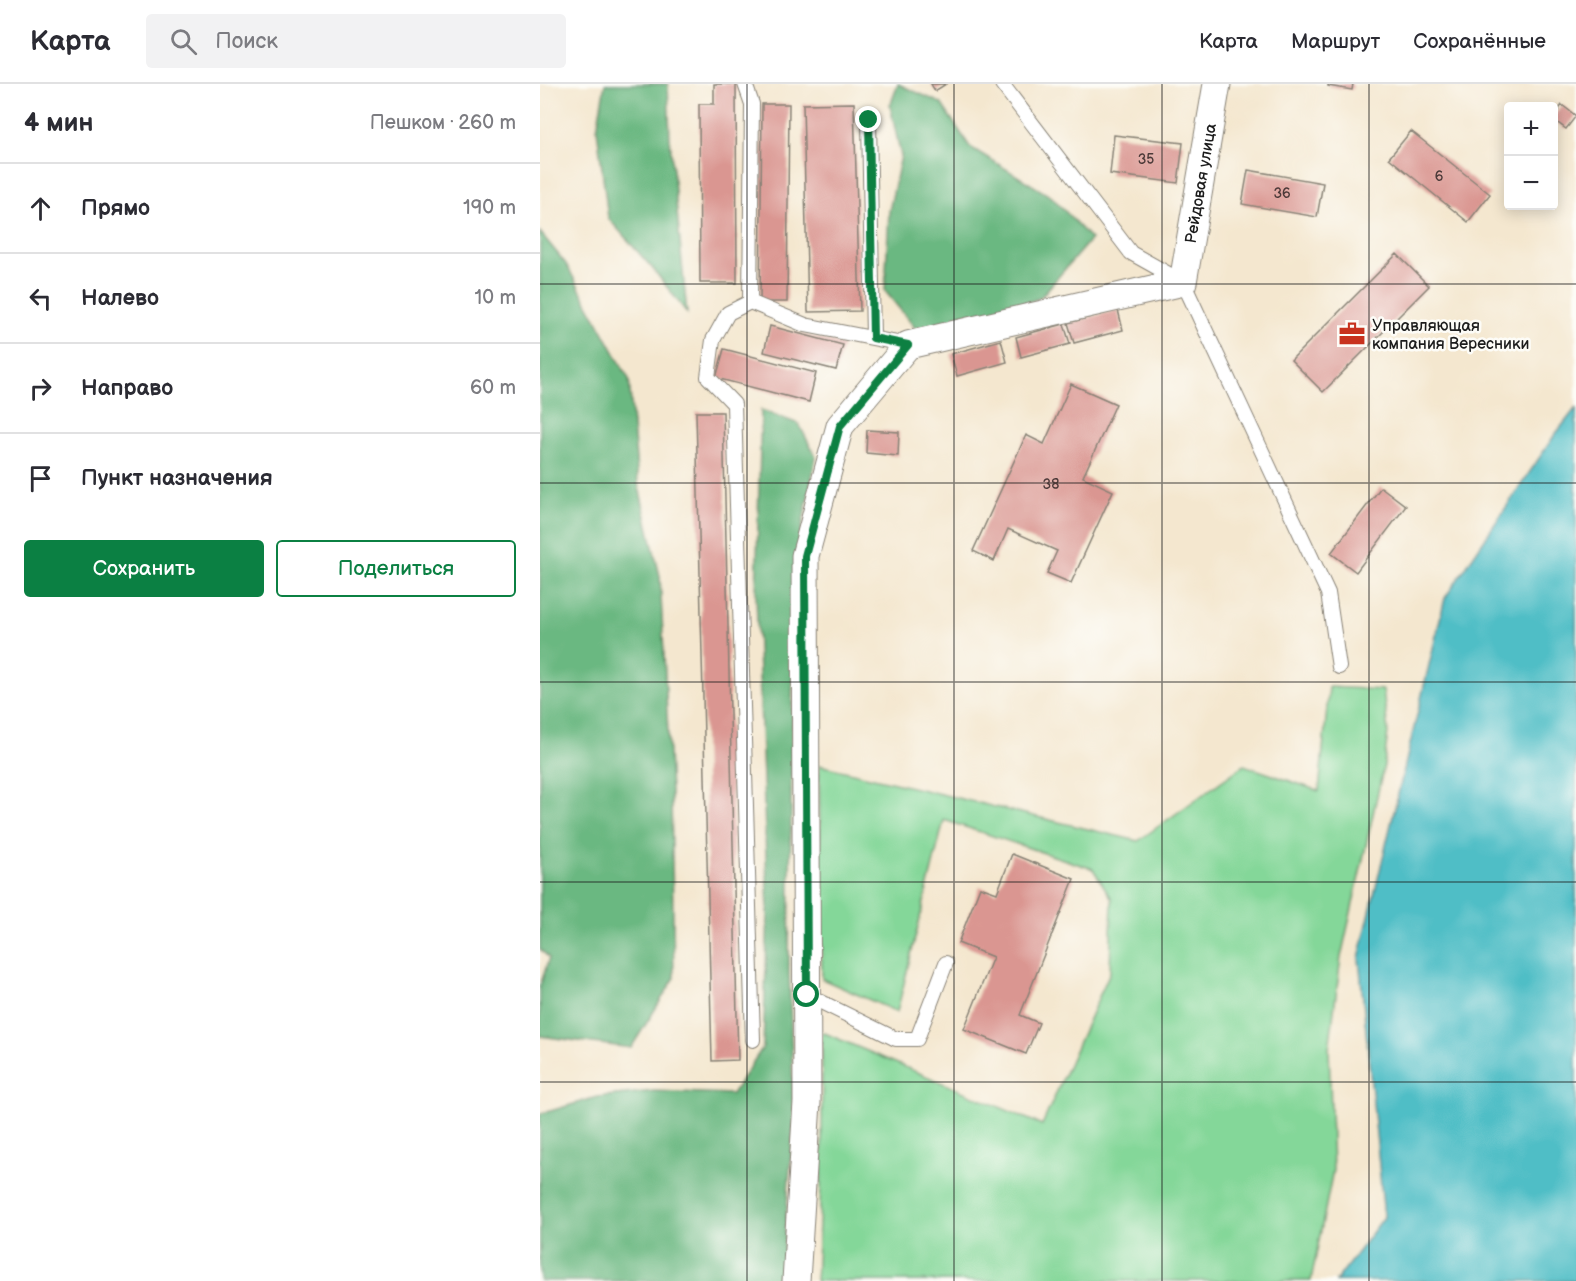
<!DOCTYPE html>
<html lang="ru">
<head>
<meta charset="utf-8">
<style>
	body { margin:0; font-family:"Balsamiq Sans",sans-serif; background:#f2f2f3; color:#2b2b33 }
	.controls { position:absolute; right:18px; top:18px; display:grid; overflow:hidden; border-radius:6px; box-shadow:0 3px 15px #0003 }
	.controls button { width:54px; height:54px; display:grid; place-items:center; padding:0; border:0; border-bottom:2px solid #e1e1e2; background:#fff; color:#2b2b33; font:30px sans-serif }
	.stop { position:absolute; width:18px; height:18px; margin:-14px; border:4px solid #0b8043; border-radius:50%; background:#fff }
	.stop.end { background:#0b8043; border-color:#fff; box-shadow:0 2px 6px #0008 }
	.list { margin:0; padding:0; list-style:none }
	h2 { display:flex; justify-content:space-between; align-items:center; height:78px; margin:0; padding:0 24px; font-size:26px }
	h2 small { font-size:20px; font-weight:400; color:#7c7c81 }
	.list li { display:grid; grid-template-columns:39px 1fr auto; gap:18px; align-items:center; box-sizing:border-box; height:90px; padding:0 24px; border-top:2px solid #e1e1e2 }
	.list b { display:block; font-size:22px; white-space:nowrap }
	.list em { font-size:20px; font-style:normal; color:#7c7c81 }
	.actions { display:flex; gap:12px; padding:18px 24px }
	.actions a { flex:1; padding:14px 0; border:2px solid #0b8043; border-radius:6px; text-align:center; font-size:21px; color:#0b8043 }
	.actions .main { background:#0b8043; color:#fff }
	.icon { flex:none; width:33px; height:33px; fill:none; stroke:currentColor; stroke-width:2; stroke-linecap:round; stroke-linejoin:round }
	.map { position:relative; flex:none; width:1036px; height:1197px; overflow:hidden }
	header { display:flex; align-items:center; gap:36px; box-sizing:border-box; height:84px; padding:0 30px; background:#fff; border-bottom:2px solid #e1e1e2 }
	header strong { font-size:28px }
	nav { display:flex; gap:33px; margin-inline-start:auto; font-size:21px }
	.search { width:420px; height:54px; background:#f2f2f3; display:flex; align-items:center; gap:15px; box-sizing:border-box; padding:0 21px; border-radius:6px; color:#7c7c81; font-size:22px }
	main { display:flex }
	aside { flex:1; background:#fff }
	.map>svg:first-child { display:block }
	.green { fill:#84d799; stroke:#507a5a; stroke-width:1.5 }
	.forest { fill:#6bb881; stroke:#446a4e; stroke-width:1.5 }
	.water { fill:#50bec6; stroke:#366d71; stroke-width:1.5 }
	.building { fill:#da9691 }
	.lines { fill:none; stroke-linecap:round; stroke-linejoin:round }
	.lane-casing { stroke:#888276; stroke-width:16 }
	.street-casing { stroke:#888276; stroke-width:29 }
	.lane { stroke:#fff; stroke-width:14 }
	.street { stroke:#fff; stroke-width:27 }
	.route { stroke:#0b8043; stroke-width:8 }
	.grid { fill:none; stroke:#1c1c1c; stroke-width:1.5; stroke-opacity:0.55 }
	.labels { text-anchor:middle; stroke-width:5; stroke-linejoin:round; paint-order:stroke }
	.number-label { font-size:14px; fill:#4c3a39 }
	.street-label { font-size:16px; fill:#1c1c1c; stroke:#fdfcf7 }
	.poi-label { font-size:16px; fill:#1c1c1c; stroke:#fdfcf7; text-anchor:start }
</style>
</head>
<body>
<header>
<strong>Карта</strong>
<div class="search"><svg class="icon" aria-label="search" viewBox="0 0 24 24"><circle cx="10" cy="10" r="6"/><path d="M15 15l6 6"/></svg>Поиск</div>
<nav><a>Карта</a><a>Маршрут</a><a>Сохранённые</a></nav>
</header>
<main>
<aside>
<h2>4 мин<small>Пешком · 260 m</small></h2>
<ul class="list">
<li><svg class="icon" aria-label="ahead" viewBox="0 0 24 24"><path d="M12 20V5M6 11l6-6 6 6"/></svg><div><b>Прямо</b></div><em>190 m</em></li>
<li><svg class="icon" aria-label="left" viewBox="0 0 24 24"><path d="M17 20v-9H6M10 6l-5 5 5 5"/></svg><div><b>Налево</b></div><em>10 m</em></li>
<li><svg class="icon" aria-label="right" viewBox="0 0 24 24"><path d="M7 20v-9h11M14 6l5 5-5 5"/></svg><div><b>Направо</b></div><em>60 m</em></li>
<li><svg class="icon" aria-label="arrive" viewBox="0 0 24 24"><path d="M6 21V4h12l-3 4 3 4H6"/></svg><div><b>Пункт назначения</b></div></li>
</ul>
<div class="actions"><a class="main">Сохранить</a><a>Поделиться</a></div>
</aside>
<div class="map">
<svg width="1036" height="1197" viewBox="0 0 1036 1197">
	<rect width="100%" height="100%" fill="#fdfcf7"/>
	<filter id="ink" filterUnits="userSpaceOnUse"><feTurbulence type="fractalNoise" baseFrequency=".0167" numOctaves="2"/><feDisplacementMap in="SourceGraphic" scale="12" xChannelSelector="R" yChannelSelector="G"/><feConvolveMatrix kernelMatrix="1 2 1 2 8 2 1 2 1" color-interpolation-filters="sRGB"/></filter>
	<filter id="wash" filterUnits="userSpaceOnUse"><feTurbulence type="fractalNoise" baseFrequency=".008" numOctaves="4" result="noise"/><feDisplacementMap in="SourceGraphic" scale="24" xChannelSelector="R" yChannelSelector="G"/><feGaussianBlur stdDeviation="1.35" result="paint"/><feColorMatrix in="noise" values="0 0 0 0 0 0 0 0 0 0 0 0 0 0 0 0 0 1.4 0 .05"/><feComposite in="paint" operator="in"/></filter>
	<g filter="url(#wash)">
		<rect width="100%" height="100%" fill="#f4e7cf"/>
		<path class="green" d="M789 603 843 606 848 647 844 681 801 873 789 965 793 1086 771 1197H276L282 1082V948L502 1041 570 888 572 815 553 785 404 736 357 928 282 895 279 681 598 757 704 681 779 707Z"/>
		<path class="forest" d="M65 0H128L130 56 147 229 113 185 68 134 57 45Z
			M358 0 401 19 430 63 512 113 551 155 500 214 444 234 375 244 345 207 349 127 361 72 350 22Z
			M0 148 26 180 89 295 98 399 120 492 131 707 134 895 91 964 0 952V902L9 874 0 865Z
			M221 326 259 340 276 373 254 483 249 884 254 1034 241 1197H0V1030L57 1013 114 1007 192 1010 223 963 228 827 216 511Z"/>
		<path class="water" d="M1036 324V1197H796L844 1133 819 874 905 514 1014 352Z"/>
		<g id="blocks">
			<path class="building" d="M174 0H196L197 199H160L159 20H174Z
				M391 0H406L395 7Z
				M788 0H813L812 6 788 2Z
				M314 19 320 227 268 228 263 20Z
				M222 20H249L247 218H220Z
				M1022 21 1036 32 1026 45 1014 36V32Z
				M871 47 950 110 928 138 849 74Z
				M574 51 643 59 638 99 570 90Z
				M708 86 783 99 777 133 702 120Z
				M857 170 889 202 783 308 751 276Z
				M578 226 583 246 534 259 528 239Z
				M524 240 530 260 481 273 476 253Z
				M230 242 303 261 296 286 224 268Z
				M461 256 467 278 417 292 411 270Z
				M184 265 276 289 269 318 176 294Z
				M531 300 576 320 543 393 573 407 531 499 507 489 517 467 468 445 454 477 433 467 486 351 504 360Z
				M156 328H183L198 976 172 977Z
				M327 346 359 348 358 372 326 369Z
				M841 403 866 422 816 488 791 469Z
				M472 770 534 795 480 931 499 939 486 970 424 945 453 873 418 859 440 803 457 809Z"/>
		</g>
	</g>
	<g filter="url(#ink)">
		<use href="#blocks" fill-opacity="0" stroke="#888276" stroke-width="1.5"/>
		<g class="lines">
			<g class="lane-casing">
				<path id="lane" d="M205 0 212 20 210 218 265 241 368 261
					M462 0 591 169 643 198 788 509 799 583
					M329 36 333 254
					M210 218 188 229 173 256 168 293 194 320 213 956
					M267 911 356 955H377L406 879"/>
			</g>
			<g class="street-casing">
				<g id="street">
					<path id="s1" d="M256 1197 267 1018 265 472 300 342 368 261 643 198 677 0"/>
				</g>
			</g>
			<use href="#lane" class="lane"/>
			<use href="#street" class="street"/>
		</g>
	</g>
	<g class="lines" filter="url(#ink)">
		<path class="route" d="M267 911 265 472 300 342 368 261 333 254 329 36"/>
	</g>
	<path class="grid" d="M207 0V1197M414 0V1197M622 0V1197M829 0V1197M0 200H1036M0 399H1036M0 598H1036M0 798H1036M0 998H1036"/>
	<defs>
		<g id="office-bare" transform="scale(2.07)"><path d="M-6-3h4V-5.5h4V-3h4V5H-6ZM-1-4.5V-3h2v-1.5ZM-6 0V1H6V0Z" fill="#c8321e" stroke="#fdfcf7" stroke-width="2.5" paint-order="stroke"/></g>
	</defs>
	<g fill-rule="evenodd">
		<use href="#office-bare" x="812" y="250"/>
	</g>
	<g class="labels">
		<g class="number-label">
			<text x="606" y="80">35</text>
			<text x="899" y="97">6</text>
			<text x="742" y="114">36</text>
			<text x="511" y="405">38</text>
		</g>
		<g class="street-label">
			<text dy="6" stroke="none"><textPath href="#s1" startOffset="1348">Рейдовая улица</textPath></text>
		</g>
		<g class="poi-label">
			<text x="832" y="247">Управляющая<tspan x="832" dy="18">компания Вересники</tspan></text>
		</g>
	</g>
</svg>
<div class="controls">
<button>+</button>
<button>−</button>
</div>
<div class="stop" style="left:267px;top:911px"></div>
<div class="stop end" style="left:329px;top:36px"></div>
</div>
</main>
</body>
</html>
